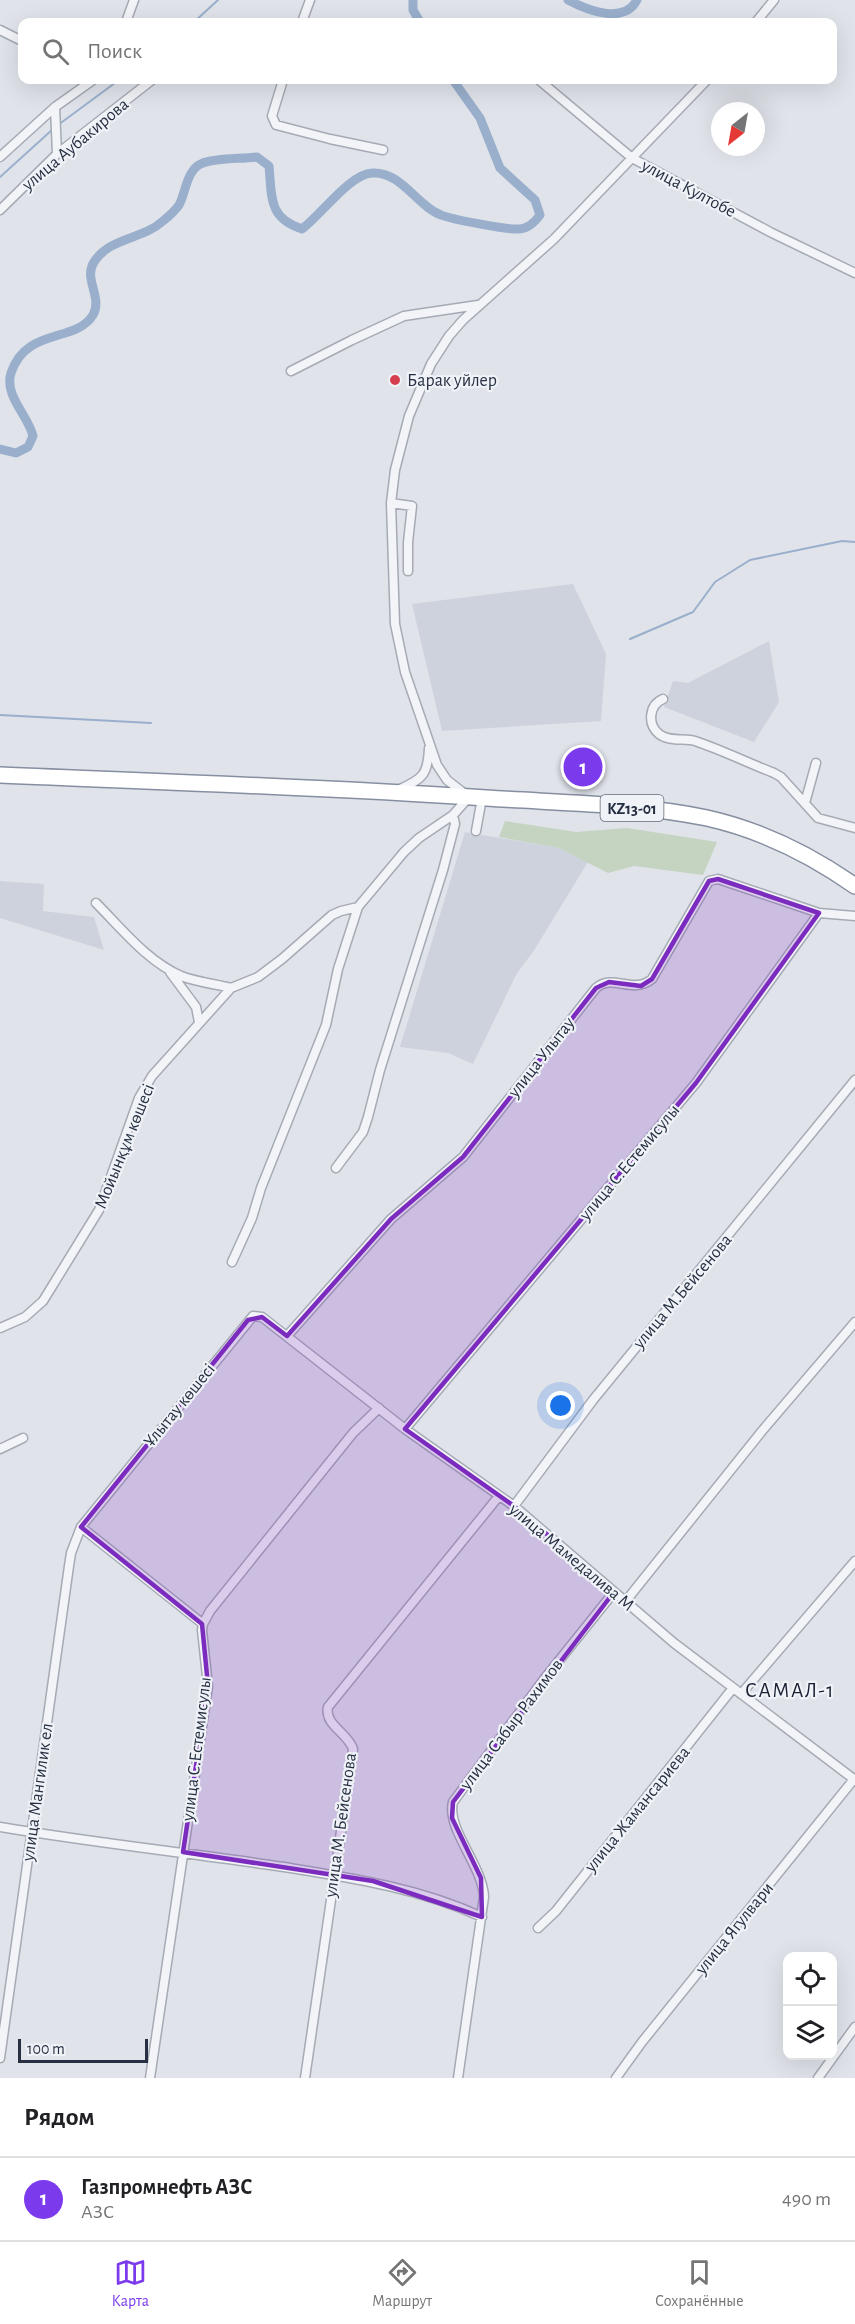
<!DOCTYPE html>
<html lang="ru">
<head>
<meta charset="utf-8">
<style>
	body { margin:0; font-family:"Alegreya Sans",sans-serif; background:#f2f2f2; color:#202124 }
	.controls { position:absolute; right:18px; bottom:18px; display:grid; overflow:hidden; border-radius:12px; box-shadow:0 6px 24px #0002 }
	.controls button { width:54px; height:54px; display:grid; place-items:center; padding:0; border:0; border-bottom:2px solid #e0e0e0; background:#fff; color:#202124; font:30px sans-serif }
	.compass { position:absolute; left:711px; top:102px; width:54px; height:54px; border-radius:50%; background:#fff; box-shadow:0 6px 24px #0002; rotate:211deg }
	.scale { position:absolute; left:18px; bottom:15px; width:130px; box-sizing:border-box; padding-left:6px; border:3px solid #273042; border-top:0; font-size:16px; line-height:21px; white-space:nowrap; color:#273042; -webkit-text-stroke:4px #eff2f7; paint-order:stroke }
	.you { position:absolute; left:561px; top:1406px; width:21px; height:21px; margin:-15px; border:4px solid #fff; border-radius:50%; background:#1a73e8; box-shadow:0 0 0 9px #1a73e833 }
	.badge { display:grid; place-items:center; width:39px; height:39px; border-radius:50%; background:#7c3aed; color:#fff; font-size:20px; font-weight:700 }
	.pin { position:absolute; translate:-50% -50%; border:3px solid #fff; box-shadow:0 2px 6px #0006 }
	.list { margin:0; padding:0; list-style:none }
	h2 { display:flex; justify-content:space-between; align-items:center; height:78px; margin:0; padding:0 24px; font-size:26px }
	h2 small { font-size:20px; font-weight:400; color:#757577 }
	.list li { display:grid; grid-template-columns:39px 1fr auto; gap:18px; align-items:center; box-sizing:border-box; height:84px; padding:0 24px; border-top:2px solid #e0e0e0 }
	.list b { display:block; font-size:22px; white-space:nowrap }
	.list p { margin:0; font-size:20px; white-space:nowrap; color:#757577 }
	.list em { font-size:20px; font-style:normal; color:#757577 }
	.icon { flex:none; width:33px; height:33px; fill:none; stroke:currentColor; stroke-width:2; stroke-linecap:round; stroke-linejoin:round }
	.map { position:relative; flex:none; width:855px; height:2078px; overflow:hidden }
	.search { position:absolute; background:#fff; box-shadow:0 6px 24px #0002; left:18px; right:18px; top:18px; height:66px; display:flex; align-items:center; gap:15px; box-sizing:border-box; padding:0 21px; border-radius:12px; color:#757577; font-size:22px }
	.sheet { height:162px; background:#fff }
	nav { display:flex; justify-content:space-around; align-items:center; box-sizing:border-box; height:84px; border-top:2px solid #e0e0e0; background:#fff; font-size:16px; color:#757577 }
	nav a { display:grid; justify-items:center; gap:3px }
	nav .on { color:#7c3aed }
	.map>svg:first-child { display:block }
	.built { fill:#ced2dc }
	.green { fill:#c4d4c0 }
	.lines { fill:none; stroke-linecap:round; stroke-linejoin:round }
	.stream { stroke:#99afcc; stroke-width:2 }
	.canal { stroke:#99afcc; stroke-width:9 }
	.street-casing { stroke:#a5aab4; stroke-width:11 }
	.highway-casing { stroke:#868fa1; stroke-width:18 }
	.street { stroke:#f3f4f8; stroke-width:8 }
	.highway { stroke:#fff; stroke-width:15 }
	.marked { fill:#7b2cbf; fill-opacity:0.2; stroke:#7b2cbf; stroke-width:4.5; stroke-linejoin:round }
	.poi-dot { fill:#d53e4d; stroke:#eff2f7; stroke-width:2 }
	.labels { text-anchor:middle; stroke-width:4.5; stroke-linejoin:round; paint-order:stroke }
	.shield { fill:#eff2f7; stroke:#636a78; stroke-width:1.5 }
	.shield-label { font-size:16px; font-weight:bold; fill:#273042 }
	.street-label { font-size:18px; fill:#273042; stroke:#eff2f7 }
	.poi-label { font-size:18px; fill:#273042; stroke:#eff2f7; text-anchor:start }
	.quarter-label { font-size:21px; letter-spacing:1.5px; fill:#1a2133; stroke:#eff2f7 }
</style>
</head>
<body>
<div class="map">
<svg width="855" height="2078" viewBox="0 0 855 2078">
	<rect width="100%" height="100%" fill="#e0e3ea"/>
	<path class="built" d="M573 584 606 654 601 721 442 731 412 604Z
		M769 641 779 702 754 742 664 707 673 681 688 683Z
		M465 832 559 848 588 862 533 952 517 973 473 1064 448 1053 400 1047Z
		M0 881 44 884 43 911 94 917 104 950 0 918Z"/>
	<path class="green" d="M505 821 576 832 627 828 717 842 703 875 634 866 608 873 559 848 499 837Z"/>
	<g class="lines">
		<path class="stream" d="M194 22 218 0
			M58 125 119 80
			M0 177 53 129
			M630 639 693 612 715 582 750 560 842 541 855 542
			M0 715 151 723"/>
		<path class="canal" d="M413 0V10L420 22
			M568 0C587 10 624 25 637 0
			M0 449 16 453 28 447 33 436C28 415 4 396 11 373 26 327 76 343 93 315 103 297 83 279 94 262 110 237 142 240 163 221 168 217 175 211 179 205 186 193 186 169 203 163 217 158 241 159 257 157L269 166C272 197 268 218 302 229 321 215 350 174 372 173 401 171 417 206 441 215 450 219 509 230 518 229 528 229 535 222 540 215L535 200 500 168 480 118 453 80"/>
		<g class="street-casing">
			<path id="street" d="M126 22 134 0
				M302 22 310 0
				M756 22 774 0
				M0 30 22 41
				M283 80 272 116 276 125 330 139 383 150
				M539 80 632 158 772 233 855 273
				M55 107 57 154
				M0 157 55 107 93 80
				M0 210 57 154 152 80
				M291 371 352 340 404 316 478 305
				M391 503 412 506 408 542V571
				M663 699C649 705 647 724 659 734 669 742 684 738 695 741 722 750 748 763 774 773L781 777 818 818 855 828
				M400 789C423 779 428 774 429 748
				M805 803 816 763
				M476 831 482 798
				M96 903C122 929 147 961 181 976 197 982 215 984 231 988
				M170 972 196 1007 199 1022
				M336 1168 363 1132 368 1117 380 1070 443 870 455 824 453 815
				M232 1262 252 1218 261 1188 326 1025 338 969 358 907 404 852 419 838 453 815 469 797 447 780 437 765 405 672 395 624 391 503 395 470 409 416 431 364 449 336 463 320 554 239 707 80
				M0 1328 25 1317 43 1301 99 1210 139 1098 152 1076 231 988 258 977 282 959 332 915 341 911 358 907
				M287 1336 391 1219 463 1157 596 988C613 973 632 995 652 979L709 881 718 879 819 913 855 916
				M405 1429 696 1083 819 913
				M0 1449 23 1438
				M514 1506 593 1400 855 1080
				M81 1527 203 1624
				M625 1602 762 1431 855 1322
				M741 1694 855 1561
				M0 1827C94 1843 190 1853 284 1867 352 1878 419 1888 482 1917
				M538 1928 556 1911 733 1688
				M0 2058 69 1566 71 1553 81 1527 253 1316 262 1317 405 1429 514 1506 674 1643 855 1780
				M150 2078 208 1686 202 1630 203 1624 210 1611 353 1433 379 1408
				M305 2078 353 1749C348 1733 324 1725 328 1707L499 1496
				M458 2078 484 1897C483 1866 446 1829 453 1802L545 1678 614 1592
				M616 2078 642 2042 854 1779
				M818 2078 855 2027"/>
		</g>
		<g class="highway-casing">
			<path id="highway" d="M0 775C162 782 324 787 486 798 559 803 635 803 707 818 760 830 811 855 855 886"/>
		</g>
		<use href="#street" class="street"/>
		<use href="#highway" class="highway"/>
	</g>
	<path class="marked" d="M718 879 819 913 696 1083 405 1429 514 1506 614 1592 453 1802 452 1818 481 1878 482 1917 373 1881 183 1852 208 1686 202 1624 81 1527 248 1320 262 1317 287 1336 391 1219 463 1157 596 988 609 982 641 986 652 979 709 881Z"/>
	<circle class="poi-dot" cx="395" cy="380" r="6"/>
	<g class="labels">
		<rect class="shield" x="600.5" y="795" width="63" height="26" rx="4.5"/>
		<g class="shield-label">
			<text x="632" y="814">KZ13-01</text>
		</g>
		<g class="street-label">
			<text transform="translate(75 144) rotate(-40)" y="6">улица Аубакирова</text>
			<text transform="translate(689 188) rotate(28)" y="6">улица Култобе</text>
			<text transform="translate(541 1057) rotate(-52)" y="6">улица Улытау</text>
			<text transform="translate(124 1146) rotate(-68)" y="6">Мойынқұм көшесі</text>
			<text transform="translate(629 1162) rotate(-50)" y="6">улица С.Естемисулы</text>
			<text transform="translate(682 1291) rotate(-50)" y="6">улица М.Бейсенова</text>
			<text transform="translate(179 1405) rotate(-51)" y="6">Ұлытау көшесі</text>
			<text transform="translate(572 1557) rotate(40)" y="6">улица Мамедалива М</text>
			<text transform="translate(511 1724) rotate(-53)" y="6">улица Сабыр Рахимов</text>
			<text transform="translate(196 1749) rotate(-83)" y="6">улица С.Естемисулы</text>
			<text transform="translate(37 1792) rotate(-82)" y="6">улица Мангилик ел</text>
			<text transform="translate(637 1809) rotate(-51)" y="6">улица Жамансариева</text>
			<text transform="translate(340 1825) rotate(-82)" y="6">улица М. Бейсенова</text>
			<text transform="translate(734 1928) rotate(-51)" y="6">улица Ягулвари</text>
		</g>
		<g class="poi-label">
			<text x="407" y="386">Барак уйлер</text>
		</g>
		<g class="quarter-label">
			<text x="790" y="1697">САМАЛ-1</text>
		</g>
	</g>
</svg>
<div class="controls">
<button><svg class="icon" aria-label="locate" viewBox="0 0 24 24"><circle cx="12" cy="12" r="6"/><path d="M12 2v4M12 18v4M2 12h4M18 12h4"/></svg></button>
<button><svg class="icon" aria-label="layers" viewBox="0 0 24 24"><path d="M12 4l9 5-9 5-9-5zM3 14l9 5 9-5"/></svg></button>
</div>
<svg class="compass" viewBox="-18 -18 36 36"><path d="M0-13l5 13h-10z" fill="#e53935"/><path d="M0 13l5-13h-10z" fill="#757577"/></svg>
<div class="scale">100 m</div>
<div class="you"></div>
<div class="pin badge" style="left:583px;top:767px">1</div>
<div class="search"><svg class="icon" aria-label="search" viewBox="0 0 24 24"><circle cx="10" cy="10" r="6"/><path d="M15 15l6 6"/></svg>Поиск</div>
</div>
<section class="sheet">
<h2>Рядом<small></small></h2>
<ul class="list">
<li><span class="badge">1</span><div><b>Газпромнефть АЗС</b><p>АЗС</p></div><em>490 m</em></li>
</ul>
</section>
<nav>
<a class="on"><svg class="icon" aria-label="map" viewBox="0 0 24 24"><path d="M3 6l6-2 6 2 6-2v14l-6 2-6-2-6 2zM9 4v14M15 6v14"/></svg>Карта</a>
<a><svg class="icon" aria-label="directions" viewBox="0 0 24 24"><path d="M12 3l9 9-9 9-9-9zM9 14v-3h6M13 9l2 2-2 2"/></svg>Маршрут</a>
<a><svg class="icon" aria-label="saved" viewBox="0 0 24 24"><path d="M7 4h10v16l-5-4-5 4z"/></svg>Сохранённые</a>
</nav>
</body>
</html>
